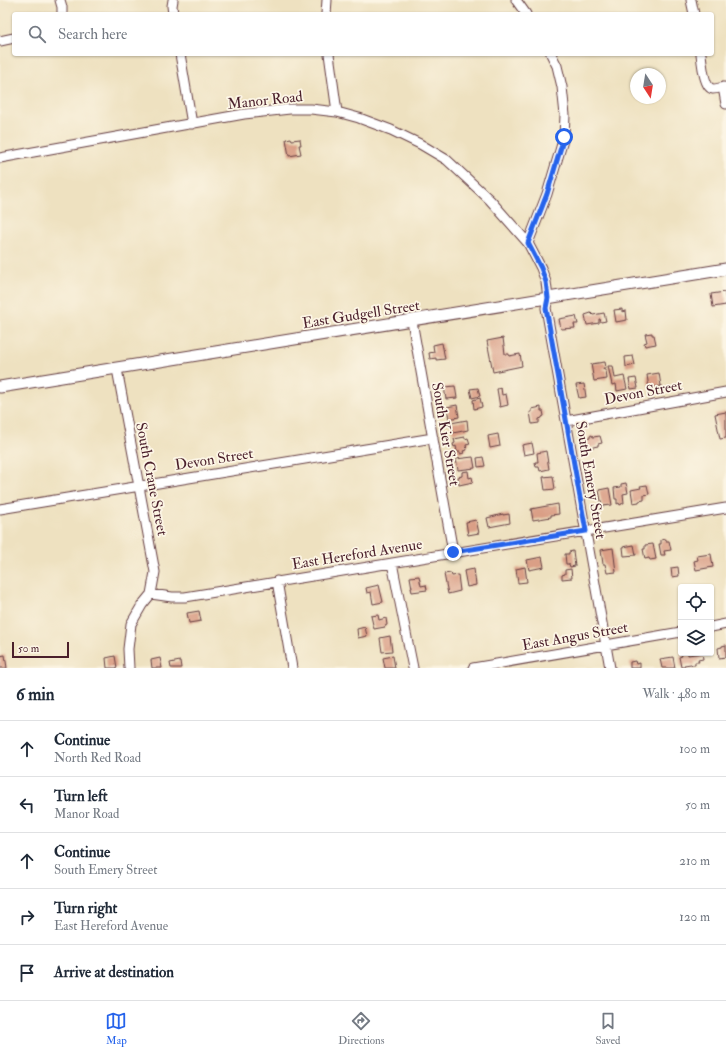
<!DOCTYPE html>
<html lang="en">
<head>
<meta charset="utf-8">
<style>
	body { margin:0; font-family:"IM FELL Double Pica",serif; background:#f2f2f3; color:#1f2937 }
	.controls { position:absolute; right:12px; bottom:12px; display:grid; overflow:hidden; border-radius:4px; box-shadow:0 1px 3px #0004 }
	.controls button { width:36px; height:36px; display:grid; place-items:center; padding:0; border:0; border-bottom:1px solid #e0e1e3; background:#fff; color:#1f2937; font:20px sans-serif }
	.compass { position:absolute; left:630px; top:68px; width:36px; height:36px; border-radius:50%; background:#fff; box-shadow:0 1px 3px #0004; rotate:168deg }
	.scale { position:absolute; left:12px; bottom:10px; width:57px; box-sizing:border-box; padding-left:4px; border:2px solid #4a1f2b; border-top:0; font-size:11px; line-height:14px; white-space:nowrap; color:#4a1f2b; -webkit-text-stroke:3px #fcf5e5; paint-order:stroke }
	.stop { position:absolute; width:12px; height:12px; margin:-9px; border:3px solid #2563eb; border-radius:50%; background:#fff }
	.stop.end { background:#2563eb; border-color:#fff; box-shadow:0 1px 4px #0008 }
	.list { margin:0; padding:0; list-style:none }
	h2 { display:flex; justify-content:space-between; align-items:center; height:52px; margin:0; padding:0 16px; font-size:17px }
	h2 small { font-size:13px; font-weight:400; color:#747a83 }
	.list li { display:grid; grid-template-columns:26px 1fr auto; gap:12px; align-items:center; box-sizing:border-box; height:56px; padding:0 16px; border-top:1px solid #e0e1e3 }
	.list b { display:block; font-size:15px; white-space:nowrap }
	.list p { margin:0; font-size:13px; white-space:nowrap; color:#747a83 }
	.list em { font-size:13px; font-style:normal; color:#747a83 }
	.icon { flex:none; width:22px; height:22px; fill:none; stroke:currentColor; stroke-width:2; stroke-linecap:round; stroke-linejoin:round }
	.map { position:relative; flex:none; width:726px; height:668px; overflow:hidden }
	.search { position:absolute; background:#fff; box-shadow:0 1px 3px #0004; left:12px; right:12px; top:12px; height:44px; display:flex; align-items:center; gap:10px; box-sizing:border-box; padding:0 14px; border-radius:4px; color:#747a83; font-size:15px }
	.sheet { height:332px; background:#fff }
	nav { display:flex; justify-content:space-around; align-items:center; box-sizing:border-box; height:56px; border-top:1px solid #e0e1e3; background:#fff; font-size:11px; color:#747a83 }
	nav a { display:grid; justify-items:center; gap:2px }
	nav .on { color:#2563eb }
	.map>svg:first-child { display:block }
	.building { fill:#da9f86 }
	.lines { fill:none; stroke-linecap:round; stroke-linejoin:round }
	.minor-casing { stroke:#633c41; stroke-width:11 }
	.tertiary-casing { stroke:#633c41; stroke-width:13 }
	.minor { stroke:#fff; stroke-width:9 }
	.tertiary { stroke:#fff; stroke-width:11 }
	.route { stroke:#2563eb; stroke-width:5 }
	.labels { text-anchor:middle; stroke-width:3.5; stroke-linejoin:round; paint-order:stroke }
	.street-label { font-size:15px; fill:#4a1f2b; stroke:#fcf5e5 }
</style>
</head>
<body>
<div class="map">
<svg width="726" height="668" viewBox="0 0 726 668">
	<rect width="100%" height="100%" fill="#fcf5e5"/>
	<filter id="ink" filterUnits="userSpaceOnUse"><feTurbulence type="fractalNoise" baseFrequency=".025" numOctaves="2"/><feDisplacementMap in="SourceGraphic" scale="8" xChannelSelector="R" yChannelSelector="G"/><feConvolveMatrix kernelMatrix="1 2 1 2 8 2 1 2 1" color-interpolation-filters="sRGB"/></filter>
	<filter id="wash" filterUnits="userSpaceOnUse"><feTurbulence type="fractalNoise" baseFrequency=".012" numOctaves="4" result="noise"/><feDisplacementMap in="SourceGraphic" scale="16" xChannelSelector="R" yChannelSelector="G"/><feGaussianBlur stdDeviation="0.9" result="paint"/><feColorMatrix in="noise" values="0 0 0 0 0 0 0 0 0 0 0 0 0 0 0 0 0 1.4 0 .05"/><feComposite in="paint" operator="in"/></filter>
	<g filter="url(#wash)">
		<rect width="100%" height="100%" fill="#eee1c0"/>
		<g id="blocks">
			<path class="building" d="M291 138 292 140 300 139 301 145H299L301 154 289 156 286 139Z
				M725 292 726 305 713 307 711 294Z
				M622 309V312L626 311 627 320 616 322 614 310Z
				M591 313 593 315 604 313 606 321 601 322 600 319H599V323L587 325 585 315Z
				M576 316 578 324H574L575 328 561 329 559 319Z
				M652 333V335H654L656 344 645 346 644 343 647 342 645 334Z
				M503 338 505 354H509V356L520 354 522 366 493 372 487 341Z
				M442 343 445 359 436 360V358L430 359 429 353 434 352 433 345Z
				M633 356 635 365 626 367 625 357Z
				M605 362 606 368H603L604 370H606L607 379 594 381 591 364Z
				M608 366H613L615 378 624 376 627 389 617 391 616 384 612 385Z
				M659 373 661 386 649 388 647 375Z
				M636 378 638 388 631 389 629 379Z
				M584 384 586 397 579 398 576 385Z
				M455 386 457 398 446 399 444 387Z
				M478 388 480 396 472 398 470 389Z
				M501 388 502 395 506 394 508 405 500 407 497 389Z
				M480 398 482 407 474 409 473 400Z
				M457 405 459 417 449 419 447 407Z
				M541 407V411H543L544 416 542 417V418L539 419V423L532 424 530 412H532V409Z
				M726 412V438L720 439 715 414Z
				M467 420 468 430 453 433 451 423Z
				M498 434 500 446 490 448 488 436Z
				M592 435 593 437 600 436 602 443 598 444V446L588 448 586 439 590 438V436Z
				M465 437V439L468 438 470 444 466 445 467 450 463 451 464 453 460 454V452H457L456 446 454 447 453 444 455 443 454 439Z
				M532 443 534 453 524 455 522 445Z
				M546 451 549 469 540 471 539 467H536L535 462H538L537 453Z
				M473 457 475 468 458 470 456 459Z
				M483 457 485 466 478 467 477 458Z
				M468 471 469 478 472 477 473 482 459 485 458 477 462 476V472Z
				M553 476 555 489 545 490 543 477Z
				M626 483 628 493 623 494 624 503H622V504L620 505 619 503 617 504V499H615L614 488 621 487V484Z
				M647 485 649 494 644 495V500L639 501V502L633 503 631 490 641 488 640 486Z
				M609 488 612 505 602 506 599 490Z
				M558 504 559 514 551 515V517L533 520 531 509Z
				M503 514V515L509 514 510 523 489 527 487 518Z
				M476 520 479 533 468 535 466 522Z
				M666 539V541H669L671 550 664 551 665 555H661L659 544H661V540Z
				M653 544 656 559 650 560 649 558 645 559 643 549H645V545Z
				M634 545 636 555 624 556 623 547Z
				M613 548 616 572 607 573 605 564H603L601 550Z
				M573 551 575 566 570 567 569 564H566L565 554H569V552Z
				M711 554 713 567 696 570 694 561 698 560 697 556Z
				M542 557 544 567 529 570 527 560Z
				M525 567 527 582 518 583 516 569Z
				M678 567 679 576 672 577 671 568Z
				M474 569 476 585 467 587 464 571Z
				M571 569 572 578 562 579V575L565 574V570Z
				M451 573 452 576 458 575 460 591 448 594 444 574Z
				M419 576 421 586 426 585 427 590 412 592 411 588H412L410 577Z
				M379 585 383 602 373 604 371 592 367 593 366 588Z
				M199 611 201 621 189 623 187 613Z
				M378 615 379 620 386 618 387 625 385 626V627L374 629 371 616Z
				M365 627 367 636 358 638 357 629Z
				M390 636 392 651 382 652 380 638Z
				M726 645V657L719 658 718 648 722 647V646Z
				M681 653H688V655L702 653 703 659 698 660 699 662H695V665H692L691 664 684 665V667H681L679 657 682 656Z
				M5 655 7 668H0V656Z
				M115 656 117 668H107L106 658Z
				M393 656 395 668H385L383 658Z
				M673 657 675 668H662L660 659Z
				M160 658 162 668H152L151 660Z
				M180 661 181 668H171L170 663Z
				M635 661 636 664 640 663V668H630V662Z"/>
		</g>
	</g>
	<g filter="url(#ink)">
		<use href="#blocks" fill-opacity="0" stroke="#633c41" stroke-width="1"/>
		<g class="lines">
			<g class="minor-casing">
				<path id="minor" d="M60 0 62 7V14
					M173 0 172 6 173 14
					M516 0 526 14
					M691 0 694 14
					M326 14 327 0
					M0 41 14 38
					M180 54 192 124
					M329 54 337 112
					M701 54C702 62 704 88 713 89 717 89 722 87 726 87
					M723 87 726 104
					M0 158 244 114 290 109H311L337 112 359 118 391 130 420 144 447 160 490 200 528 243 541 268 546 282 548 298 546 308 610 668
					M528 243 547 194 564 137 565 115 562 87 557 66 551 54
					M412 321 453 552
					M117 369 155 572 151 594
					M566 421 726 392
					M0 509 433 438
					M392 563 413 668
					M277 581 292 668
					M711 627 726 624
					M129 668 128 649 131 624 142 605 151 594 172 597H185L726 508
					M473 668 681 632"/>
			</g>
			<g class="tertiary-casing">
				<path id="tertiary" d="M0 387 726 269"/>
			</g>
			<use href="#minor" class="minor"/>
			<use href="#tertiary" class="tertiary"/>
		</g>
	</g>
	<g class="lines" filter="url(#ink)">
		<path class="route" d="M453 552 586 531 546 308 548 298 546 282 541 268 528 243 547 194 564 137"/>
	</g>
	<g class="labels">
		<g class="street-label">
			<text transform="translate(265 100) rotate(-6)" y="5">Manor Road</text>
			<text transform="translate(361 314) rotate(-9)" y="5">East Gudgell Street</text>
			<text transform="translate(643 392) rotate(-11)" y="5">Devon Street</text>
			<text transform="translate(446 434) rotate(80)" y="5">South Kier Street</text>
			<text transform="translate(214 459) rotate(-9)" y="5">Devon Street</text>
			<text transform="translate(152 479) rotate(79)" y="5">South Crane Street</text>
			<text transform="translate(591 480) rotate(80)" y="5">South Emery Street</text>
			<text transform="translate(357 554) rotate(-9)" y="5">East Hereford Avenue</text>
			<text transform="translate(575 636) rotate(-10)" y="5">East Angus Street</text>
		</g>
	</g>
</svg>
<div class="controls">
<button><svg class="icon" aria-label="locate" viewBox="0 0 24 24"><circle cx="12" cy="12" r="6"/><path d="M12 2v4M12 18v4M2 12h4M18 12h4"/></svg></button>
<button><svg class="icon" aria-label="layers" viewBox="0 0 24 24"><path d="M12 4l9 5-9 5-9-5zM3 14l9 5 9-5"/></svg></button>
</div>
<svg class="compass" viewBox="-18 -18 36 36"><path d="M0-13l5 13h-10z" fill="#e53935"/><path d="M0 13l5-13h-10z" fill="#747a83"/></svg>
<div class="scale">50 m</div>
<div class="stop" style="left:564px;top:137px"></div>
<div class="stop end" style="left:453px;top:552px"></div>
<div class="search"><svg class="icon" aria-label="search" viewBox="0 0 24 24"><circle cx="10" cy="10" r="6"/><path d="M15 15l6 6"/></svg>Search here</div>
</div>
<section class="sheet">
<h2>6 min<small>Walk · 480 m</small></h2>
<ul class="list">
<li><svg class="icon" aria-label="ahead" viewBox="0 0 24 24"><path d="M12 20V5M6 11l6-6 6 6"/></svg><div><b>Continue</b><p>North Red Road</p></div><em>100 m</em></li>
<li><svg class="icon" aria-label="left" viewBox="0 0 24 24"><path d="M17 20v-9H6M10 6l-5 5 5 5"/></svg><div><b>Turn left</b><p>Manor Road</p></div><em>50 m</em></li>
<li><svg class="icon" aria-label="ahead" viewBox="0 0 24 24"><path d="M12 20V5M6 11l6-6 6 6"/></svg><div><b>Continue</b><p>South Emery Street</p></div><em>210 m</em></li>
<li><svg class="icon" aria-label="right" viewBox="0 0 24 24"><path d="M7 20v-9h11M14 6l5 5-5 5"/></svg><div><b>Turn right</b><p>East Hereford Avenue</p></div><em>120 m</em></li>
<li><svg class="icon" aria-label="arrive" viewBox="0 0 24 24"><path d="M6 21V4h12l-3 4 3 4H6"/></svg><div><b>Arrive at destination</b></div></li>
</ul>
</section>
<nav>
<a class="on"><svg class="icon" aria-label="map" viewBox="0 0 24 24"><path d="M3 6l6-2 6 2 6-2v14l-6 2-6-2-6 2zM9 4v14M15 6v14"/></svg>Map</a>
<a><svg class="icon" aria-label="directions" viewBox="0 0 24 24"><path d="M12 3l9 9-9 9-9-9zM9 14v-3h6M13 9l2 2-2 2"/></svg>Directions</a>
<a><svg class="icon" aria-label="saved" viewBox="0 0 24 24"><path d="M7 4h10v16l-5-4-5 4z"/></svg>Saved</a>
</nav>
</body>
</html>
